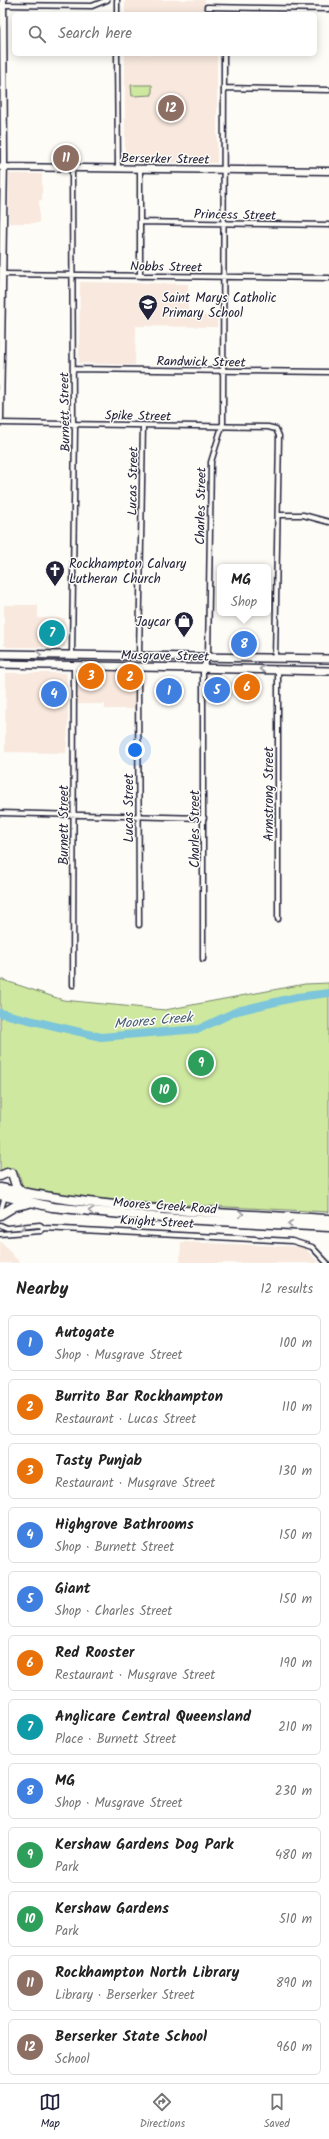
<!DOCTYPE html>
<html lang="en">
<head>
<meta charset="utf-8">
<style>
	body { margin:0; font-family:Kalam,sans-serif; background:#f6f6f6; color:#222 }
	.you { position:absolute; left:135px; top:750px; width:14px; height:14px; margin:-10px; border:3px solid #fff; border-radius:50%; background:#1a73e8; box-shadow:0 0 0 6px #1a73e833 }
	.badge { display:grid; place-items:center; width:26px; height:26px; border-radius:50%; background:#22223b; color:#fff; font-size:13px; font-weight:700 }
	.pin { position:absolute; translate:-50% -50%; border:2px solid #fff; box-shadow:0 1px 4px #0006 }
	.popup { position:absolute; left:217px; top:564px; width:54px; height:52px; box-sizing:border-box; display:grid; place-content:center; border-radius:6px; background:#fff; filter:drop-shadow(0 1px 3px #0005); font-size:13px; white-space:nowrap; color:#767676 }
	.popup b { font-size:15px; color:#222 }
	.popup::after { content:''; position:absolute; left:50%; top:100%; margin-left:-8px; border:8px solid transparent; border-top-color:#fff }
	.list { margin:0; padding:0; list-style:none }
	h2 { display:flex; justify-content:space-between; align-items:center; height:52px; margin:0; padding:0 16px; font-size:17px }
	h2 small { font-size:13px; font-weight:400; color:#767676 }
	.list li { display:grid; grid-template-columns:26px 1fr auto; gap:12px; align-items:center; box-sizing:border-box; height:56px; margin:0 8px 8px; padding:0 8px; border:1px solid #e0e0e0; border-radius:6px }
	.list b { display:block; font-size:15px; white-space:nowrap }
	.list p { margin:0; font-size:13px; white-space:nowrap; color:#767676 }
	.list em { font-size:13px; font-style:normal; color:#767676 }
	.icon { flex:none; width:22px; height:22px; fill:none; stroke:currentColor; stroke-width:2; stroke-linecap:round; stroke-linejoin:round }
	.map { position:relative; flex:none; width:329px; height:1263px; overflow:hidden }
	.search { position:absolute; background:#fff; box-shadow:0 2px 10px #0003; left:12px; right:12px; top:12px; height:44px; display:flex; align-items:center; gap:10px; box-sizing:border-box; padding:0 14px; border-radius:6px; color:#767676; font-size:15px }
	.sheet { height:820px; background:#fff }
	nav { display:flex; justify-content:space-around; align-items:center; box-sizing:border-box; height:56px; border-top:1px solid #e0e0e0; background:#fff; font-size:11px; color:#767676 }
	nav a { display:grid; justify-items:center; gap:2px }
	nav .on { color:#22223b }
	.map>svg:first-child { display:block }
	.built { fill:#f8e8dd }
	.green { fill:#cee89f; stroke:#78856d }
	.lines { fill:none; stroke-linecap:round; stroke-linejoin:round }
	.river { stroke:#7bc5db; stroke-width:8 }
	.street-casing { stroke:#22223b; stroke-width:7 }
	.secondary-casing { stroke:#22223b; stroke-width:9 }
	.primary-casing { stroke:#22223b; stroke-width:10 }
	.highway-casing { stroke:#22223b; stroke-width:11 }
	.street { stroke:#fdfcf7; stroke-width:4 }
	.secondary { stroke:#fdfcf7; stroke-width:6 }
	.primary { stroke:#fdfcf7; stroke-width:7 }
	.highway { stroke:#fdfcf7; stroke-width:8 }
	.oneway { stroke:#9a9aa2 }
	.labels { text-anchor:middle; stroke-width:3; stroke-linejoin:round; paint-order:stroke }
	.street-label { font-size:13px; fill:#22223b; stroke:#fdfcf7 }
	.poi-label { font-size:13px; fill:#22223b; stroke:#fdfcf7; text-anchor:start }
	.water-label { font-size:14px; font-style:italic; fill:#415b73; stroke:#fdfcf7 }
</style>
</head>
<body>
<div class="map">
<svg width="329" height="1263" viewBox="0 0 329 1263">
	<rect width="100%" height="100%" fill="#fdfcf7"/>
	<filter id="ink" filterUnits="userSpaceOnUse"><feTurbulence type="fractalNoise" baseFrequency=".025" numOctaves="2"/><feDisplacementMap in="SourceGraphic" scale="8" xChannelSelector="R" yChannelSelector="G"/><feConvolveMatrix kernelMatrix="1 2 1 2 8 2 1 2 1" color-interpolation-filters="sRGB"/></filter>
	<g filter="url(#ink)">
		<path class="built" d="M125 0H205V14H212H125Z
			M125 54H217V163L125 162Z
			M9 174H42V200H39V223H9Z
			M80 282 188 284V315L217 316V327L136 326 135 365 79 363Z
			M4 605H38V618H65V647H7L4 644Z
			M79 671 133 672 135 674V709H105V704H77L76 674Z
			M6 673H66L67 676 68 727 66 753 5 752Z
			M0 1241 20 1263H0Z
			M181 1242 304 1247 319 1263H180Z"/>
		<path class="green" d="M131 85H152V95L132 96Z
			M0 979 63 1000 165 1010 305 984 329 983V1212L106 1201 23 1188 19 1174 4 1170 0 1172Z"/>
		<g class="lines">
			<path class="river" d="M0 1013 101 1037 199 1029 237 1011 297 997 329 993"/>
			<g class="street-casing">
				<path id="street" d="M117 0V14
					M0 5 92 6 107 0
					M207 7 329 9
					M117 54 118 169
					M224 88 329 90
					M72 168 73 421 75 428 72 655
					M140 222 329 225
					M2 274 329 278
					M140 276V169
					M73 369 329 372
					M0 423 268 427 276 429 279 436 275 658
					M278 515H303L329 522
					M139 656 143 425
					M138 666 139 925
					M0 813 204 818
					M278 919V669
					M203 959V667L208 657 211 462 223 423 224 54
					M73 985 74 665
					M0 1213 5 1196
					M0 1225 7 1228 40 1225 44 1228 292 1241 312 1247 327 1263
					M0 1234 41 1231 44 1228"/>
			</g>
			<g class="secondary-casing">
				<path id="secondary" d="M1 167 329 171
					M0 419 4 159 3 0"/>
			</g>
			<g class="primary-casing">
				<path id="primary" d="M0 654 329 659
					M0 664 329 671"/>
			</g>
			<g class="highway-casing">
				<path id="highway" d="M12 1173 16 1186 22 1192
					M0 1176 7 1173
					M0 1188C108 1210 219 1213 329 1219
					M0 1195 52 1207 162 1218 329 1227
					M0 1215 15 1206 29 1203"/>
			</g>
			<use href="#street" class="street"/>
			<use href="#secondary" class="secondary"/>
			<use href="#primary" class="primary"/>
			<use href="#highway" class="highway"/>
		</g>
		<defs><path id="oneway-chevron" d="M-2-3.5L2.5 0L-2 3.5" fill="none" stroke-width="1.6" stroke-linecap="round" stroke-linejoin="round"/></defs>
		<g class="oneway">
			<use href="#oneway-chevron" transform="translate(39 655) rotate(2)"/>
			<use href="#oneway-chevron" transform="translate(262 669) rotate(-180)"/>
			<use href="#oneway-chevron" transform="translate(91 1211) rotate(-174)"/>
			<use href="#oneway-chevron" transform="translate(241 1214) rotate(3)"/>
			<use href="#oneway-chevron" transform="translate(290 1224) rotate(-176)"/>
			<use href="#oneway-chevron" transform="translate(22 1226) rotate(-4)"/>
		</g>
	</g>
	<defs>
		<g id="school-pin" transform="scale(1)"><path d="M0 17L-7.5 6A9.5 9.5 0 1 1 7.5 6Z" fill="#22223b" stroke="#fdfcf7"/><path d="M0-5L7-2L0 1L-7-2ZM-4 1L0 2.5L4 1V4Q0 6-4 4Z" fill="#fff"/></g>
		<g id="church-pin" transform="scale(1)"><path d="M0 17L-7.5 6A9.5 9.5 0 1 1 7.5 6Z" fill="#22223b" stroke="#fdfcf7"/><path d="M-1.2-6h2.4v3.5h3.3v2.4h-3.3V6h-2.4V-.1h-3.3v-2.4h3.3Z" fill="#fff"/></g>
		<g id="shop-pin" transform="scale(1)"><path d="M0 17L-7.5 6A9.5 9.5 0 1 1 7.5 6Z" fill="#22223b" stroke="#fdfcf7"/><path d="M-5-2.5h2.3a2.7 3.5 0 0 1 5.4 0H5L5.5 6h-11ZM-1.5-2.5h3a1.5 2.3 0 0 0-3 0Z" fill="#fff"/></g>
	</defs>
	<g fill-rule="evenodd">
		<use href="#school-pin" x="148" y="304"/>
		<use href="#church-pin" x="55" y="570"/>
		<use href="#shop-pin" x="184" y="621"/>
	</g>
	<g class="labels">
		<g class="street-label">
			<text transform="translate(165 158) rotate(1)" y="5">Berserker Street</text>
			<text transform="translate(235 214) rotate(1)" y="5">Princess Street</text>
			<text transform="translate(166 266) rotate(1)" y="5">Nobbs Street</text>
			<text transform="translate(201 361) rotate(1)" y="5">Randwick Street</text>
			<text transform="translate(64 412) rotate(-91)" y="5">Burnett Street</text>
			<text transform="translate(138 415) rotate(1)" y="5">Spike Street</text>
			<text transform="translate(132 481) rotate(-89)" y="5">Lucas Street</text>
			<text transform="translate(200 506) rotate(-89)" y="5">Charles Street</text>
			<text transform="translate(165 655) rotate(1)" y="5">Musgrave Street</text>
			<text transform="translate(268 794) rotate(-90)" y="5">Armstrong Street</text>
			<text transform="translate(128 808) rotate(-90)" y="5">Lucas Street</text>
			<text transform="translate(63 825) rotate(-90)" y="5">Burnett Street</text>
			<text transform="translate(194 829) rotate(-90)" y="5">Charles Street</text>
			<text transform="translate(165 1205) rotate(4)" y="5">Moores Creek Road</text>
			<text transform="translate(157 1221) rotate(3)" y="5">Knight Street</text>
		</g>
		<g class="poi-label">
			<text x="162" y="302">Saint Marys Catholic<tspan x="162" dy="15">Primary School</tspan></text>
			<text x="69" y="568">Rockhampton Calvary<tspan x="69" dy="15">Lutheran Church</tspan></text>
			<text x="170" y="626" text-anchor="end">Jaycar</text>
		</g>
		<g class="water-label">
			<text transform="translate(153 1020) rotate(-5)" y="5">Moores Creek</text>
		</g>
	</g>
</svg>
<div class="you"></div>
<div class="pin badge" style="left:169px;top:691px;background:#3f7fe0">1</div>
<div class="pin badge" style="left:130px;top:677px;background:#e8710a">2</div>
<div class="pin badge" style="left:91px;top:676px;background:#e8710a">3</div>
<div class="pin badge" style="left:54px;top:694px;background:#3f7fe0">4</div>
<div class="pin badge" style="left:217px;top:690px;background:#3f7fe0">5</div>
<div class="pin badge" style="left:247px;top:687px;background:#e8710a">6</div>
<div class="pin badge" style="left:52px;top:633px;background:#0f9aa8">7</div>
<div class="pin badge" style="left:244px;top:644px;background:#3f7fe0">8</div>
<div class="popup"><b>MG</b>Shop</div>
<div class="pin badge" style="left:201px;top:1063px;background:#2e9e5b">9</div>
<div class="pin badge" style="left:164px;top:1090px;background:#2e9e5b">10</div>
<div class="pin badge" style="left:66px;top:158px;background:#8d6e63">11</div>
<div class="pin badge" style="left:171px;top:108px;background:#8d6e63">12</div>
<div class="search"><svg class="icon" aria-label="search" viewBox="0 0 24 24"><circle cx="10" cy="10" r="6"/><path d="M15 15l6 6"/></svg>Search here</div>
</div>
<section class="sheet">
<h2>Nearby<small>12 results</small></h2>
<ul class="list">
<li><span class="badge" style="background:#3f7fe0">1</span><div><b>Autogate</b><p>Shop · Musgrave Street</p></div><em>100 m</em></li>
<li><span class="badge" style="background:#e8710a">2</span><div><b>Burrito Bar Rockhampton</b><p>Restaurant · Lucas Street</p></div><em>110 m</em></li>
<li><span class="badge" style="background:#e8710a">3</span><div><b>Tasty Punjab</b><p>Restaurant · Musgrave Street</p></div><em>130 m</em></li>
<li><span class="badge" style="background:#3f7fe0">4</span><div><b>Highgrove Bathrooms</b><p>Shop · Burnett Street</p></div><em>150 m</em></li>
<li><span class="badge" style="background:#3f7fe0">5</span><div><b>Giant</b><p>Shop · Charles Street</p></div><em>150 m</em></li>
<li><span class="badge" style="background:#e8710a">6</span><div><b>Red Rooster</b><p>Restaurant · Musgrave Street</p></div><em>190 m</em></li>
<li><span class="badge" style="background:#0f9aa8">7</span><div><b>Anglicare Central Queensland</b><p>Place · Burnett Street</p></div><em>210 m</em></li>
<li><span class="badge" style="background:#3f7fe0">8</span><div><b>MG</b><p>Shop · Musgrave Street</p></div><em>230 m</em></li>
<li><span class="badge" style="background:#2e9e5b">9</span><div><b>Kershaw Gardens Dog Park</b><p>Park</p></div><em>480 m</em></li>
<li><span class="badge" style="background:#2e9e5b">10</span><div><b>Kershaw Gardens</b><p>Park</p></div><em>510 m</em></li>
<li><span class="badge" style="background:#8d6e63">11</span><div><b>Rockhampton North Library</b><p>Library · Berserker Street</p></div><em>890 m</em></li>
<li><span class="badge" style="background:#8d6e63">12</span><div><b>Berserker State School</b><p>School</p></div><em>960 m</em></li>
</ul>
</section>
<nav>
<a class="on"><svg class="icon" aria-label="map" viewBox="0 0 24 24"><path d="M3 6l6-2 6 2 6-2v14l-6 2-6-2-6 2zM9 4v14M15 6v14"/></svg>Map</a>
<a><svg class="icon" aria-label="directions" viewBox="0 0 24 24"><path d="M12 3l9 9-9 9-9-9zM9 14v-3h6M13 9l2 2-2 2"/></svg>Directions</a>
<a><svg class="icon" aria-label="saved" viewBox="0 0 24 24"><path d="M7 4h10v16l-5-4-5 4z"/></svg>Saved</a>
</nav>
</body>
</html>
